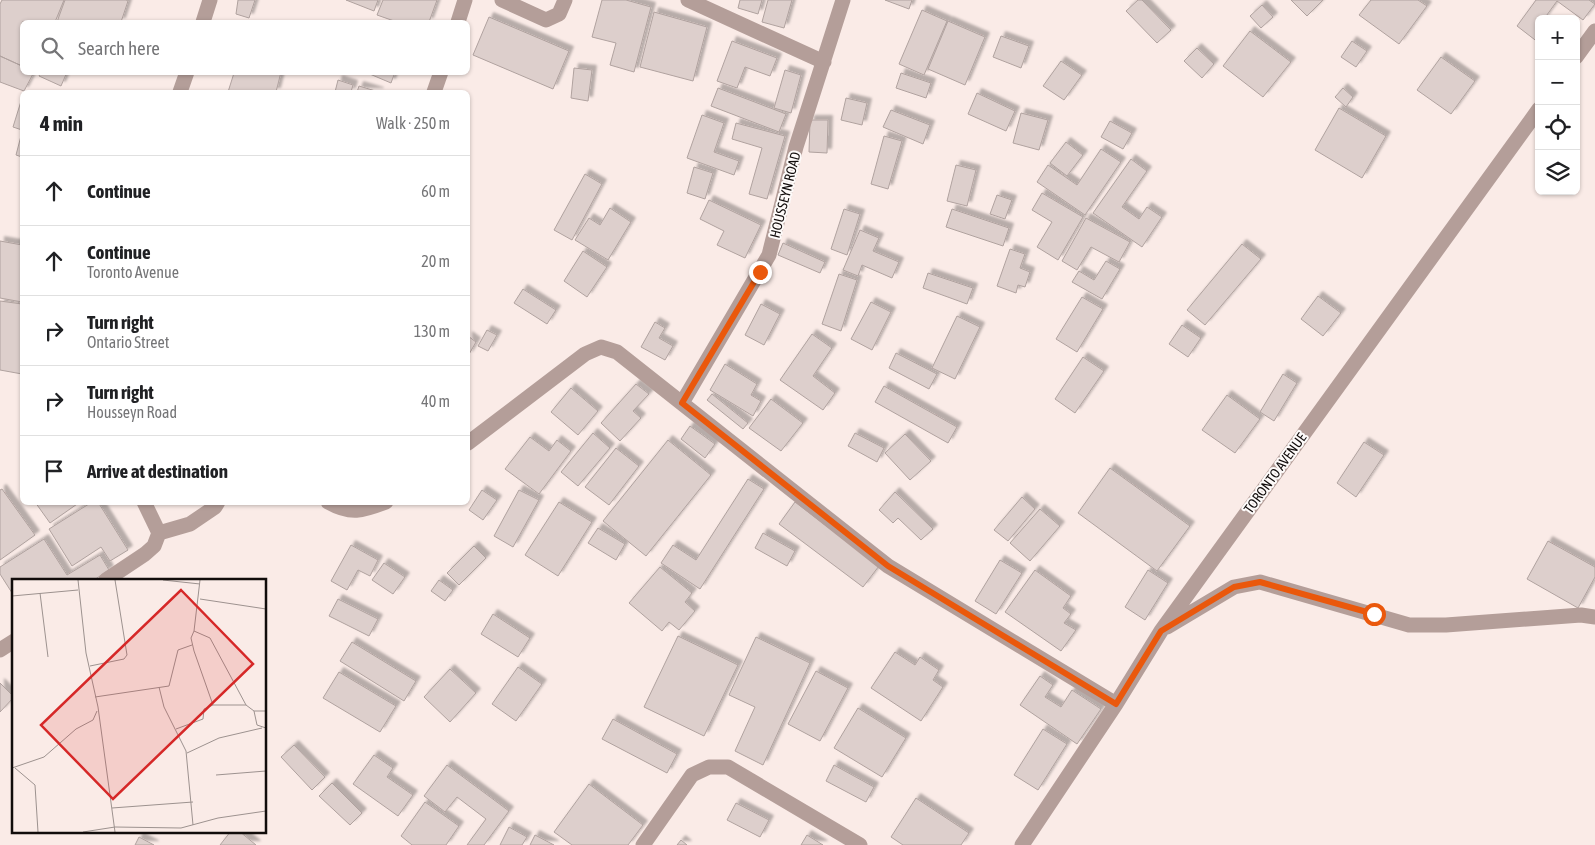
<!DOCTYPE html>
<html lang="en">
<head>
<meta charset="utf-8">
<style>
	body { margin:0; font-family:"Asap Condensed",sans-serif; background:#f2f2f2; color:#202124 }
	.controls { position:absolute; right:15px; top:15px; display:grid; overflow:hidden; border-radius:8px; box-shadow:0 1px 4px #0004 }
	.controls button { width:45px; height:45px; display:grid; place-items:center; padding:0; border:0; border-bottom:1px solid #e0e0e0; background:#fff; color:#202124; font:25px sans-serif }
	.stop { position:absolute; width:15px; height:15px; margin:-11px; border:4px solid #ea580c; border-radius:50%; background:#fff }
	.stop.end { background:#ea580c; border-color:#fff; box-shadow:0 1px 5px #0008 }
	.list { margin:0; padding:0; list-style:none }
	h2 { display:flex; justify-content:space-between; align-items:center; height:65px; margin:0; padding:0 20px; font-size:21px }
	h2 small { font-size:16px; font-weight:400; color:#757577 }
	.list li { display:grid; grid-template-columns:32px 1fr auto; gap:15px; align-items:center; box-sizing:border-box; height:70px; padding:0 20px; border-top:1px solid #e0e0e0 }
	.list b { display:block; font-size:19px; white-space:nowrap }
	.list p { margin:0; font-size:16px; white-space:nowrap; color:#757577 }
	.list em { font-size:16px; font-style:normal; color:#757577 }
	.icon { flex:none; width:28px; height:28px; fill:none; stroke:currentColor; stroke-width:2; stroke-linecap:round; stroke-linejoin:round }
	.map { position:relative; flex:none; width:1595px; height:845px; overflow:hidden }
	.search { position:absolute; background:#fff; box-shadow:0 1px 4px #0004; left:20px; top:20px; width:450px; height:55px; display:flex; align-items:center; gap:12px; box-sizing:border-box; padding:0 18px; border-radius:8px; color:#757577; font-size:19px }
	.panel { position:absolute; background:#fff; box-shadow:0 1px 4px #0004; left:20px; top:90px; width:450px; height:415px; border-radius:8px }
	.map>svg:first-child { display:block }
	.building { fill:#ddcfcc; stroke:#b0a29f; filter:url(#shadow) }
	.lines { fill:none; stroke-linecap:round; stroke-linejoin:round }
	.street { stroke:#b49e99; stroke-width:15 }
	.route { stroke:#ea580c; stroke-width:6 }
	.labels { text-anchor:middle; stroke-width:4; stroke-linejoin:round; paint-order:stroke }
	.street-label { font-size:14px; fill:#110c0b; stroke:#fefbfa }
	.inset-road { fill:none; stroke:#9d928f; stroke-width:1 }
	.view { fill:#d62828; fill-opacity:0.15; stroke:#d62828; stroke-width:2.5 }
	.inset-edge { fill:none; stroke:#110c0b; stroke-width:2.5 }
</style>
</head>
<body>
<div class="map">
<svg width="1595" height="845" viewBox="0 0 1595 845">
	<defs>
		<filter id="shadow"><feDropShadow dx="4.5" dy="-4.5" stdDeviation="1" flood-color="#0004"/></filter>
	</defs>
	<rect width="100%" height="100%" fill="#faebe7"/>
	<path class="building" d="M2 0H64L55 22H22V66L0 56V4Z
		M65 0H126L128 1 121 22H57Z
		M238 0H255L249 18 236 14Z
		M346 0H378L374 11Z
		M383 0H437L429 22H397L377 15Z
		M602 0H626L651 7 634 72 610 65 616 43 592 37Z
		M740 0H762L758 14 738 8Z
		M768 0H792L784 28 762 22Z
		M885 0H912L909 9Z
		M1138 0H1142L1171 30 1157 43 1126 11Z
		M1291 0H1323L1307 16Z
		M1371 0H1418L1427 6 1399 44 1359 15Z
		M1536 0H1589L1595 4 1583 20 1557 1 1544 19H1539V43L1517 26Z
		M1262 5 1273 17 1261 28 1250 16Z
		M922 10 947 21 924 75 899 64Z
		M654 12 707 27 693 81 640 67Z
		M489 17 569 51 553 89 473 55Z
		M948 21 985 37 965 85 928 69Z
		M1250 31 1291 62 1263 97 1223 66Z
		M1001 36 1029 46 1021 68 993 57Z
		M732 41 777 58 770 76 745 67 737 88 717 81Z
		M1352 41 1367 51 1356 67 1341 57Z
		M1197 48 1214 64 1202 78 1184 61Z
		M0 56 22 66V72H34L24 91 0 82Z
		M1441 57 1475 81 1451 114 1417 90Z
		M1061 61 1082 75 1064 100 1043 86Z
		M574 68 592 70 588 101 571 98Z
		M785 70 801 75 791 113 774 108Z
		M41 72H67L61 86 39 76Z
		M232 72H281L276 92H228L234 73Z
		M365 72H395L391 83Z
		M901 73 931 83 926 98 896 88Z
		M338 80 353 85 351 92H335Z
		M359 86 379 92H357Z
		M718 88 786 114 779 132 711 106Z
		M1343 88 1353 97 1346 107 1335 97Z
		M977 93 1015 111 1006 131 968 114Z
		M22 98V130L13 127Z
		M846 98 867 103 862 125 841 120Z
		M1339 108 1386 136 1362 178 1315 150Z
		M891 110 930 125 923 144 883 127Z
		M1021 113 1048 120 1039 150 1013 143Z
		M702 115 724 123 714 152 739 161 734 175 687 158Z
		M810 120H828L827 153 809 152Z
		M1110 121 1132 133 1123 149 1101 137Z
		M736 123 785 136 767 199 749 194 762 148 732 139Z
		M22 132V157L16 155Z
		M884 136 902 141 888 189 871 184Z
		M1066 142 1083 155 1067 176 1050 163Z
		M1101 149 1121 162 1085 215 1037 182 1048 165 1077 185Z
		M1131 159 1147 171 1122 207 1139 219 1147 207 1162 217 1142 247 1093 213Z
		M956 165 976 170 967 206 947 201Z
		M694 167 713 173 705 199 687 193Z
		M585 174 602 184 572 240 554 230Z
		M1042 193 1083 217 1058 260 1037 247 1052 222 1032 210Z
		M997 195 1012 200 1005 219 990 214Z
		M709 200 761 225 745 258 717 245 724 231 700 219Z
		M610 208 631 222 608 260 575 240 589 218 600 225Z
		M844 209 860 214 847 255 831 249Z
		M952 209 1009 228 1003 246 946 227Z
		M1086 218 1130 242 1119 262 1091 247 1077 270 1062 261Z
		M860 230 879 238 873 251 899 262 892 278 862 265 858 276 843 270Z
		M0 241 22 245V302L0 298Z
		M783 243 825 262 820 273 778 255Z
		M1242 244 1261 259 1205 325 1187 310Z
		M1010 249 1025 254 1020 268 1030 272 1025 287 1018 285 1016 293 997 286Z
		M583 251 607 267 587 297 564 281Z
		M1106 261 1120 269 1102 299 1072 282 1079 271 1094 280Z
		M928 273 973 288 967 304 923 288Z
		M839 274 857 280 841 331 822 324Z
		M523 289 556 310 547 324 514 303Z
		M1318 296 1341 313 1323 336 1301 319Z
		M1082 297 1103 309 1077 352 1056 339Z
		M0 301 22 304V374L0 370Z
		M871 302 891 312 872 350 851 339Z
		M761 304 780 314 764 345 745 335Z
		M957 316 980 327 955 379 932 368Z
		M655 322 665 328 659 338 673 346 665 360 641 347Z
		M1182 325 1201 338 1188 357 1169 344Z
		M487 330 497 335 488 351 478 346Z
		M812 334 832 348 813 376 835 393 823 410 780 380Z
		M468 336 476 342 468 356Z
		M896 353 937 374 929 389 889 368Z
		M1083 357 1104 371 1075 413 1055 399Z
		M725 364 757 384 751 395 761 401 753 416 710 390Z
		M1283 374 1297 383 1274 421 1260 412Z
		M636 384 649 394 633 411 641 418 620 441 601 423Z
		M884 386 957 427 948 443 875 402Z
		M571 388 598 411 578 435 551 412Z
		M712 394 748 423 743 429 707 400Z
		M1227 395 1260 419 1235 453 1202 430Z
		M771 399 803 423 781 451 749 428Z
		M690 426 715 444 705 458 681 439Z
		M593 433 610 448 578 486 561 472Z
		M855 433 884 448 877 462 848 446Z
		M905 434 931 461 910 480 885 453Z
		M530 437 549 451 557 440 571 451 539 494 505 469Z
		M668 440 711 475 646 556 603 521Z
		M1364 442 1384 455 1356 497 1337 483Z
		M616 448 639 466 609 505 585 487Z
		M1110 468 1190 526 1157 571 1078 513Z
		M748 479 764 489 700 589 661 563 673 545 696 560Z
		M2 489 35 535 0 560V490Z
		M482 490 497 500 483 520 469 510Z
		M519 490 539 500 513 547 494 536Z
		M895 492 933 529 921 540 898 518 893 523 879 510Z
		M1022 497 1035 509 1008 541 994 530Z
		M35 502H80L50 523Z
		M92 502H98L128 550 110 561 101 547 72 566 49 529Z
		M559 502 592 522 558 576 525 555Z
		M795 502 879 566 863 587 779 524Z
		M1040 509 1060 526 1030 561 1010 543Z
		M598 528 625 544 616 560 588 543Z
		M763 533 795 551 787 566 755 548Z
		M44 539 67 575 100 555 109 570 94 580H14V596L0 574V567Z
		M1548 541 1595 567V577L1578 608 1527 579Z
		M351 545 378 560 370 576 358 570 347 590 331 581Z
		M474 546 486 558 459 585 447 573Z
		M1000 560 1022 573 996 614 975 601Z
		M384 563 405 577 393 594 372 580Z
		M660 567 692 593 685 602 695 611 679 630 669 622 662 631 629 603Z
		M1035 570 1071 596 1063 608 1071 614 1064 623 1076 630 1061 651 1005 612Z
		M1148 570 1168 583 1145 620 1125 607Z
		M439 580 453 590 445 601 431 591Z
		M338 599 378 619 369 636 329 616Z
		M493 614 530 638 518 657 481 634Z
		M678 636 738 665 704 736 644 707Z
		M756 637 810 663 763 765 735 751 755 707 729 695Z
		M352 642 416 681 404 701 340 661Z
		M895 652 915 665 920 657 939 670 933 680 943 687 921 721 871 688Z
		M518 667 542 684 516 721 492 704Z
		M450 669 476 693 450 722 424 697Z
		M816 671 848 688 820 741 788 724Z
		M339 672 396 706 380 732 323 698Z
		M1040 676 1053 685 1045 697 1061 707 1072 690 1101 709 1077 744 1020 705Z
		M0 683 14 697 0 712Z
		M858 708 906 738 882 777 834 748Z
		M613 719 677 754 667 773 602 739Z
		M1043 729 1067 744 1038 790 1014 775Z
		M294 745 325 777 312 790 281 757Z
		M374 755 393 768 387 777 413 795 398 816 353 784Z
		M447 765 509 811 484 845H467L486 819 457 797 445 812 424 796Z
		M834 765 874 787 866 802 826 781Z
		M332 783 362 813 350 825 319 796Z
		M589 784 643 825 628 845H572L554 832Z
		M916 798 969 833 961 845H903L891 837Z
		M425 802 459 826 446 845H412L401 836Z
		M736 803 769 820 760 837 727 820Z
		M509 827 527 837 522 845H500Z
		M231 831H239L256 845H220Z
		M535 835 554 845H530Z
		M807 835 823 845H801Z
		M139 837 154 845H135Z
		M681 840 687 845H677Z"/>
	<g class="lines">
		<path class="street" d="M502 0 546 20 559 14 565 0
			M688 0 824 62
			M203 22 210 0
			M458 22 465 0
			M1576 57 1595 31
			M180 92 187 72
			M434 92 441 72
			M682 403 769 255 796 147 843 0
			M468 443 585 354 601 347 617 352 888 566 1116 704
			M328 502C351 515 362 511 386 502
			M159 533 190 524 215 507 218 502
			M106 580 145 554 154 546 159 533 144 502
			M1167 627 1234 587 1260 582 1409 625H1446L1581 615 1595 617
			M0 650 14 641
			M643 845 692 775 709 767H728L860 845
			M1022 845 1116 704 1161 631 1539 109"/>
	</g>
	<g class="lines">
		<path class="route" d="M760 272 682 403 888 566 1116 704 1161 631 1234 587 1260 582 1374 614"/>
	</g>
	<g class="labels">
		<g class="street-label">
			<text transform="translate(785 195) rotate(-76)" y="5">HOUSSEYN ROAD</text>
			<text transform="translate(1275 473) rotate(-54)" y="5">TORONTO AVENUE</text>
		</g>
	</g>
	<g transform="translate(12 579)">
		<rect width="254" height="254" fill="#faebe7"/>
		<path class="inset-road" d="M66 1 74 74 86 128 103 253M151 1 188 5M188 1 182 52 198 59 234 126 242 132H254M28 14 36 78M0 17 66 11M188 20 254 30M182 52 179 59 182 72 201 126H234M78 87 112 80 115 76 103 1M147 108 152 128 174 172 181 246M83 118 157 107 166 71 180 66M242 132 245 146 254 149M164 150 191 140 192 130 201 126M175 174 207 159 250 149M0 189 32 178 64 150 81 141 85 132M3 189 23 206 26 253M204 196 254 192M100 229 181 223M71 253 103 248 169 249 206 239 254 232"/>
		<path class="view" d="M169 11 241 85 101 220 29 146Z"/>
		<rect width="254" height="254" class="inset-edge"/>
	</g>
</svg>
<div class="controls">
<button>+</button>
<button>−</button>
<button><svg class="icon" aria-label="locate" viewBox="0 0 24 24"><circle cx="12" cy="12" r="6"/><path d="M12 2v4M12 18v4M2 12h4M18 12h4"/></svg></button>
<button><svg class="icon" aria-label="layers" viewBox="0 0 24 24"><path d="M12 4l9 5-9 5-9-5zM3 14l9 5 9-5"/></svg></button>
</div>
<div class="stop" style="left:1374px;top:614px"></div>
<div class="stop end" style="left:760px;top:272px"></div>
<div class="search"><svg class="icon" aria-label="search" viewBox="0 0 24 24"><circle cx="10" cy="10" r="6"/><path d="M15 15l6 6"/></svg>Search here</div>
<section class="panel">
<h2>4 min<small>Walk · 250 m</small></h2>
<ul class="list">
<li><svg class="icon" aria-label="ahead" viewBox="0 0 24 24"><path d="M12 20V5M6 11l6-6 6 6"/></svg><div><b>Continue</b></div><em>60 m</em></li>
<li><svg class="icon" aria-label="ahead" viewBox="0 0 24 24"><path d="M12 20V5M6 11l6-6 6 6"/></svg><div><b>Continue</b><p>Toronto Avenue</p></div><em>20 m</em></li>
<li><svg class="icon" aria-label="right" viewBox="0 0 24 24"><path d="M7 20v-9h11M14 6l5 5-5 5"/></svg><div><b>Turn right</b><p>Ontario Street</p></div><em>130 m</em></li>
<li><svg class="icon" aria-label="right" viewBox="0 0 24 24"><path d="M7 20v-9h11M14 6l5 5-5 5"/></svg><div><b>Turn right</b><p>Housseyn Road</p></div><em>40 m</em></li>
<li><svg class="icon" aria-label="arrive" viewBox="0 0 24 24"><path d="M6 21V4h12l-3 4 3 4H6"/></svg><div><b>Arrive at destination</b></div></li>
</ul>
</section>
</div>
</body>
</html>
